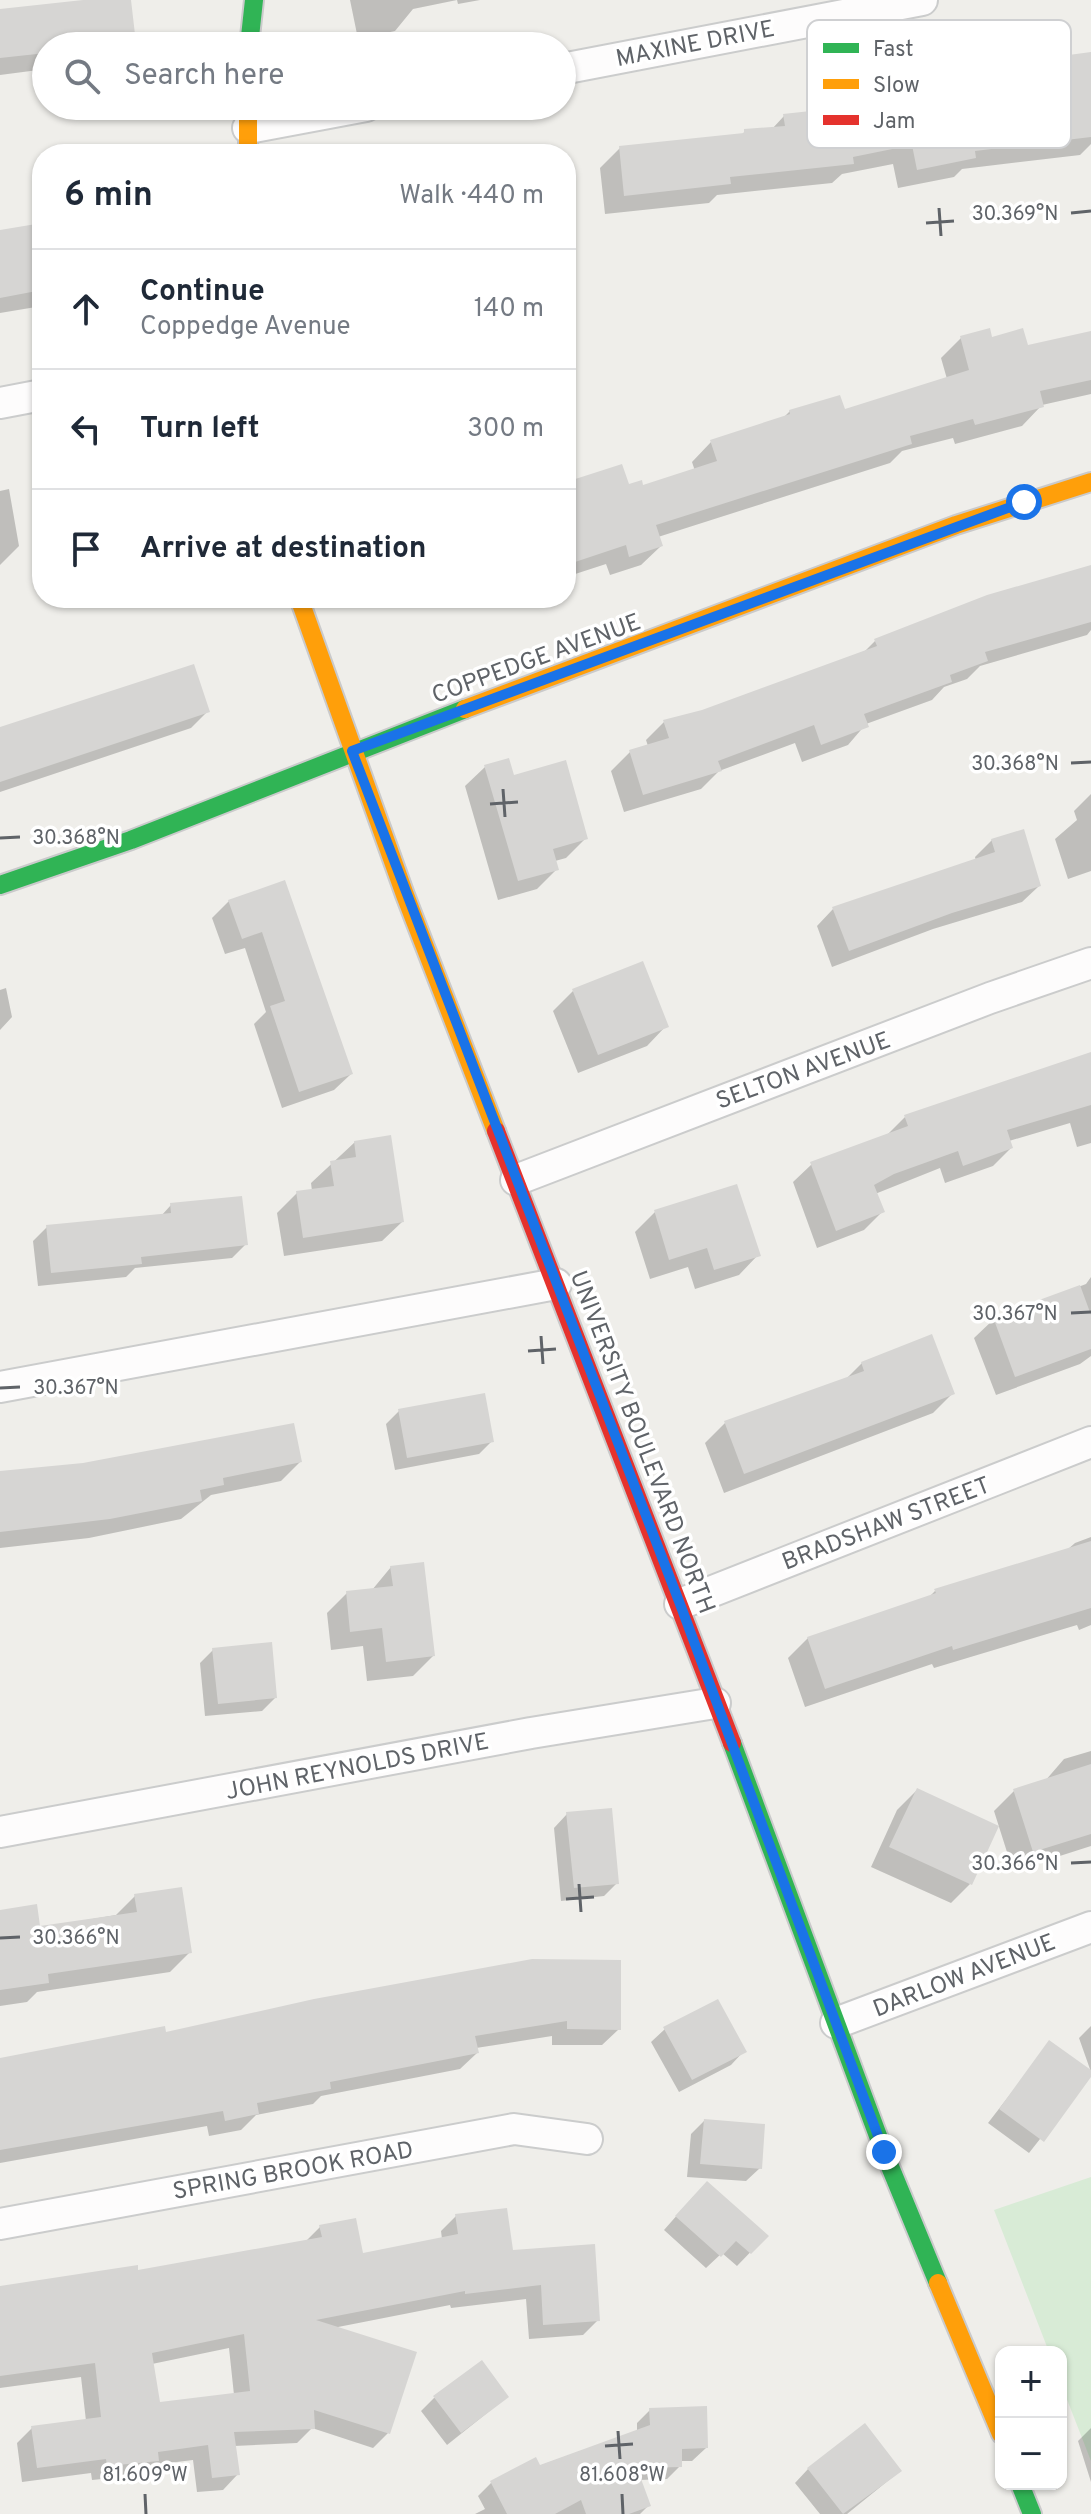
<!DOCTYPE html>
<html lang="en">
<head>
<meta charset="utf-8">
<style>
	body { margin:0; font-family:Overpass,sans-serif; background:#f2f2f3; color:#1f2937 }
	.controls { position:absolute; right:24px; bottom:24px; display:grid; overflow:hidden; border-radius:16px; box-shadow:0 2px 6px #0004 }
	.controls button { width:72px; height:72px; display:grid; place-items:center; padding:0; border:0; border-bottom:2px solid #e0e1e3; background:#fff; color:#1f2937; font:40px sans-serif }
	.stop { position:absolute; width:24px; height:24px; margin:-18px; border:6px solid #1a73e8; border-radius:50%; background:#fff }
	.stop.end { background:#1a73e8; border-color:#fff; box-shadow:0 2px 8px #0008 }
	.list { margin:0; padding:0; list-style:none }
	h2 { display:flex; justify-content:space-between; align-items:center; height:104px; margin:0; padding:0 32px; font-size:34px }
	h2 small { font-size:26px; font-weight:400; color:#747a83 }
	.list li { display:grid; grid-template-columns:52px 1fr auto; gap:24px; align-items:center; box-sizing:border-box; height:120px; padding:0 32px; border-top:2px solid #e0e1e3 }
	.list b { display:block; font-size:30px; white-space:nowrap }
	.list p { margin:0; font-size:26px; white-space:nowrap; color:#747a83 }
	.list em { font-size:26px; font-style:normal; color:#747a83 }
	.icon { flex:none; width:44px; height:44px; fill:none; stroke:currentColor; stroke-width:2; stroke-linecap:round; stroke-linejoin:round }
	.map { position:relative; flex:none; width:1091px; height:2514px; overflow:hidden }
	.search { position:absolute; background:#fff; box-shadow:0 2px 6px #0004; left:32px; top:32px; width:544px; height:88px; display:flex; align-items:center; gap:20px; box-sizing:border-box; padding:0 28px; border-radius:44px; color:#747a83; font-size:30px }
	.panel { position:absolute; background:#fff; box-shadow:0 2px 6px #0004; left:32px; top:144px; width:544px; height:464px; border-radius:32px }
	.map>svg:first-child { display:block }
	.green { fill:#d8ebd6 }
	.shadow { fill:#0003; fill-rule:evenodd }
	.building { fill:#d6d5d3; fill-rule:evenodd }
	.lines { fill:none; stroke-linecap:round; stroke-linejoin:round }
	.street-casing { stroke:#cbcccc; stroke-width:34 }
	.fast-casing { stroke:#cacacb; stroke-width:22 }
	.slow-casing { stroke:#cacacb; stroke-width:22 }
	.jam-casing { stroke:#cacacb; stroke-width:22 }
	.street { stroke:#fdfcfc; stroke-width:30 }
	.fast { stroke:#30b455; stroke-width:18 }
	.slow { stroke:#ff9f0a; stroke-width:18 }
	.jam { stroke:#e5322d; stroke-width:18 }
	.route { stroke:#1a73e8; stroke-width:10 }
	.ticks { fill:none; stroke:#5f6368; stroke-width:3 }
	.labels { text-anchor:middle; stroke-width:7; stroke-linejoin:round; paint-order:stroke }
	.street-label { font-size:24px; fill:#5f6368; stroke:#fff }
	.key { fill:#fff; stroke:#cfd0d2; stroke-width:2 }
	.key-label { font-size:22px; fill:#5f6368 }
	.ticks-label { font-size:20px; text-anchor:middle; fill:#5f6368; stroke:#fff; stroke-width:7; stroke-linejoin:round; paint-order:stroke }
</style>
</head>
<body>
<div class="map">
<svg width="1091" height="2514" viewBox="0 0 1091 2514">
	<rect width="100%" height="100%" fill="#efeeea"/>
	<path class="green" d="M1091 2177V2461L1061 2384V2352H1049L994 2210Z"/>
	<path class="shadow" d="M101 0H129L134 42 130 46H46V69L0 75V11Z
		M350 0H457L413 9 395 31 358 39Z
		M457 0H480L458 4Z
		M1055 59 1091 60V144L1080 155 962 169 954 177 898 188 893 164 842 174 832 183 717 195 709 203 605 214 600 168 620 148 741 136 745 131 772 129 784 116 881 106 886 102 978 103 1037 96 1035 79Z
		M42 225V306L0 313V248Z
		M1091 333V394L1042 405 1022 426 955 444 953 438 902 451 890 463 658 537 661 546 641 565 610 575 606 564 566 577V484L642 488 695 471 692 462 711 442 783 418 790 411 843 412 947 379 941 358 961 338 991 339 1026 347Z
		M9 489 19 546 0 565V491Z
		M1091 567V630L1087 635 980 666 967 679 944 687 932 700 866 724 848 745 802 762 795 743 719 771 701 789 624 812 611 771 630 752 648 746 646 740 664 722 703 712 863 653 875 641Z
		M207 712 191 728 0 792V729Z
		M485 767 586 838 566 858 555 861 557 869 537 889 498 900 465 786Z
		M1091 794V871L1068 879 1055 839 1077 820 1074 811Z
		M992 840 1039 886 1022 902 933 929 832 967 817 926 833 909 976 861 975 857Z
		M284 882 351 1074 334 1090 282 1108 254 1024 266 1012 245 948 225 954 212 918 229 901Z
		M6 988 12 1017 0 1030V990Z
		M573 991 666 1026 647 1046 578 1073 553 1011Z
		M1091 1054V1143L1077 1147 1070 1123 1009 1141 1011 1148 993 1166 945 1183 940 1168 875 1194 882 1212 864 1230 817 1248 793 1182 812 1164 886 1136 905 1117Z
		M355 1142 402 1222 382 1241 284 1256 277 1213 297 1193 312 1191 311 1183Z
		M736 1186 758 1255 739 1275 695 1289 688 1267 650 1279 635 1232 655 1212Z
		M171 1205 245 1245 232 1258 135 1268 126 1277 38 1286 33 1241 47 1227 161 1216Z
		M1091 1277V1356L1080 1364 996 1395 974 1338 994 1319 1086 1284Z
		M862 1363 953 1393 933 1413 724 1493 705 1443 725 1423 845 1380Z
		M399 1411 492 1441 479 1454 395 1470 386 1424Z
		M300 1462 281 1481 211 1495 181 1519 89 1538 0 1548V1474Z
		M1091 1537V1625L1079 1630 1077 1625 934 1668 932 1664 805 1707 788 1658 808 1638 929 1597 935 1591 1067 1550 1075 1543Z
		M391 1567 433 1656 413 1676 367 1681 363 1646 331 1650 327 1613 347 1593 372 1590Z
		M213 1650 275 1698 262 1711 205 1716 200 1663Z
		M1091 1751V1846L1013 1871 994 1811 1014 1791 1045 1781 1064 1759Z
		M917 1790 970 1884 951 1903 871 1867 897 1810Z
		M567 1814 617 1883 604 1896 561 1901 554 1828Z
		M135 1896 190 1952 170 1972 37 1992 27 2002 0 2006V1913L39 1928 116 1915Z
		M533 1961 619 2029 602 2045H552V2036L476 2048 477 2053 460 2069 321 2096 313 2104 256 2115 241 2130 209 2136 207 2126 0 2163V2060L165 2034Z
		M1091 2026V2074L1029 2153 988 2123 1050 2043 1091 2072 1079 2038Z
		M665 2029 744 2051 731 2065 679 2092 651 2042Z
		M704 2121 760 2168 746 2181 687 2177 691 2134Z
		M694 2196 766 2236 737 2266 722 2253 706 2268 664 2230Z
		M456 2216 511 2252 598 2320 583 2335 529 2339 526 2299 451 2308 450 2305 333 2328 388 2433 373 2448 312 2428 297 2443 234 2446 238 2474 223 2490 197 2492 193 2460 152 2465 142 2475 92 2480 91 2473 22 2482 17 2443 32 2428 86 2421 81 2377 0 2388V2288L137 2273 305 2242 320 2227 361 2255 442 2239 441 2231ZM229 2348 234 2395 158 2404 152 2364Z
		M507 2397 447 2445 421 2411 434 2398Z
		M650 2410 706 2448 692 2461H680V2466L667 2479 639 2480 649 2505 640 2514H475L485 2509 478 2496 491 2483 637 2431V2423Z
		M1091 2428V2482L1078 2441Z
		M808 2469 900 2471 847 2514H820L795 2483Z"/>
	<path class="building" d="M83 0H131L136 43 46 46V53L0 58V9Z
		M1091 52V137L975 151 976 158 917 170 912 145 853 157 854 164 730 177 731 184 624 196 619 146 744 133V129L785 126 783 114 885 103V100L975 81 979 101 1058 91 1054 57Z
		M42 223V290L0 298V230Z
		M990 328 992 337 1023 328 1028 345 1091 331V380L1040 391 1044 407 975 425 973 419 910 436 912 444 656 525 663 546 629 557 626 545 566 565V482L622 464 629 484 642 480 643 485 717 461 710 440 790 414 789 410 840 395 845 409 969 370 960 336Z
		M1091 565V622L985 652 988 661 950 675 952 682 864 714 869 727 821 745 814 725 718 761 722 771 643 795 629 750 669 738 663 720 702 710 877 646 874 639 987 595Z
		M194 664 210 712 0 782V727Z
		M509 758 514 775 566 760 588 839 553 849 559 870 518 881 484 765Z
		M1024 829 1041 886 952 913 849 951 832 907 995 852 991 839Z
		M285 880 353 1074 299 1092 270 1006 285 1001 262 932 242 939 228 900Z
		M643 961 669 1027 598 1055 572 989Z
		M1091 1052V1105L1007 1130 1013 1148 963 1166 958 1151 894 1174 874 1185 885 1212 836 1231 810 1162 908 1126 904 1115Z
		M391 1135 404 1222 303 1238 296 1191 334 1186 330 1161 356 1157 354 1141Z
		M737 1184 761 1256 714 1270 707 1248 669 1260 654 1210Z
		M242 1196 248 1245 141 1257 142 1264 51 1273 46 1225 171 1213 170 1203Z
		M1080 1285 1091 1315V1349L1015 1377 993 1317Z
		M932 1334 955 1394 744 1474 724 1421 864 1371 861 1362Z
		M485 1393 494 1442 407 1458 398 1409Z
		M294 1423 302 1462 223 1478 224 1485 200 1490 202 1501 110 1519 0 1532V1471L83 1463Z
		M1091 1541V1608L953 1650 952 1646 825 1689 807 1637 936 1593 934 1589Z
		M424 1562 435 1656 386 1662 382 1628 350 1632 346 1591 393 1586 390 1566Z
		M272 1642 277 1698 218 1704 212 1648Z
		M1091 1764V1834L1033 1852 1013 1789Z
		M917 1788 999 1826 972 1885 889 1847Z
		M612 1808 619 1884 574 1888 566 1812Z
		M182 1887 192 1953 48 1974 49 1983 0 1990V1910L37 1904 40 1926 137 1912 134 1894Z
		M532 1959 621 1960V2030L567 2029V2021L475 2036 479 2053 330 2082 331 2089 257 2103 259 2114 225 2121 223 2111 0 2150V2058L165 2026 166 2032 314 1999Z
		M718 1999 747 2052 692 2080 663 2027Z
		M1049 2040 1091 2070V2077L1044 2142 999 2109Z
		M704 2119 765 2124 762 2169 700 2164Z
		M707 2181 769 2236 751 2254 736 2241 721 2257 675 2216Z
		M507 2208 513 2250 595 2244 600 2321 543 2325 541 2285 465 2294V2291L316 2320 417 2352 390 2434 314 2410 315 2429 234 2432 240 2475 212 2478 208 2445 158 2452 159 2461 107 2466 106 2459 37 2468 31 2426 101 2417 95 2363 0 2376V2286L138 2265V2270L322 2237 319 2225 356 2218 363 2253 458 2234 455 2214ZM244 2334 250 2391 160 2402 152 2353Z
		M482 2360 509 2397 461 2433 433 2396Z
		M707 2406 708 2448 682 2449V2467L637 2468 651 2506 629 2514H586L581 2500 555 2514H507L490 2481 536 2457 540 2465 650 2425 649 2408Z
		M865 2423 902 2471 843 2514 807 2468Z"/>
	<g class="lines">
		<g class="street-casing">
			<path id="street" d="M562 69 922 0
				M248 128 366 106
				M0 403 42 395
				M516 1180 990 998 1091 963
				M0 1387 556 1284
				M680 1604 1091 1442
				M0 1832 531 1733 715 1703
				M836 2023 1091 1927
				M0 2224 514 2129 587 2139"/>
		</g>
		<g class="fast-casing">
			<path id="fast" d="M249 46 254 0
				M0 885 131 840 465 709
				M732 1743 884 2152 938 2283
				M1020 2484 1032 2514"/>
		</g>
		<g class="slow-casing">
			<path id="slow" d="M248 106V154
				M299 598 405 895 496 1131
				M465 709 956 525 1091 482
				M938 2283 1001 2434"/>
		</g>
		<g class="jam-casing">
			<path id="jam" d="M496 1131 732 1743"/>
		</g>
		<use href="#street" class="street"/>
		<use href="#fast" class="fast"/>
		<use href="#slow" class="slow"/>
		<use href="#jam" class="jam"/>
	</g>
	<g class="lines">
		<path class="route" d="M884 2152 680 1604 352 751 1024 502"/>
	</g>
	<path class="ticks" d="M939 208 941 236M1071 213 1091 211M926 223 954 221M1071 763 1091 762M503 789 505 817M490 804 518 802M0 838 20 837M1071 1313 1091 1312M541 1336 543 1364M528 1351 556 1349M0 1388 20 1387M1071 1863 1091 1862M579 1884 581 1912M566 1899 594 1897M0 1938 20 1937M618 2431 620 2459M605 2446 633 2444M145 2494 146 2514M622 2494 623 2514"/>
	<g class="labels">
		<g class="street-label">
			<text transform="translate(695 43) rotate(-11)" y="8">MAXINE DRIVE</text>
			<text transform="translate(536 658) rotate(-20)" y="8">COPPEDGE AVENUE</text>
			<text transform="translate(803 1070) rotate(-20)" y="8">SELTON AVENUE</text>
			<text transform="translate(643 1442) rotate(69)" y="8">UNIVERSITY BOULEVARD NORTH</text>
			<text transform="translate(886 1523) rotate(-21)" y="8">BRADSHAW STREET</text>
			<text transform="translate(357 1766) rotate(-11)" y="8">JOHN REYNOLDS DRIVE</text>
			<text transform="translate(964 1975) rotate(-21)" y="8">DARLOW AVENUE</text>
			<text transform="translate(293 2170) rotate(-10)" y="8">SPRING BROOK ROAD</text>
		</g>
	</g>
	<rect x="807" y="20" width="264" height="128" rx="12" class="key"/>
	<rect x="823" y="43" width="36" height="10" fill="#30b455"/>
	<rect x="823" y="79" width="36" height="10" fill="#ff9f0a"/>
	<rect x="823" y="115" width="36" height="10" fill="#e5322d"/>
	<g class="key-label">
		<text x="873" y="56">Fast</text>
		<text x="873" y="92">Slow</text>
		<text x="873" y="128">Jam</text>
	</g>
	<g class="ticks-label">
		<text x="1015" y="220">30.369°N</text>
		<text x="1015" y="770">30.368°N</text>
		<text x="76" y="844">30.368°N</text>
		<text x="1015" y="1320">30.367°N</text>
		<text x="76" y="1394">30.367°N</text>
		<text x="1015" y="1870">30.366°N</text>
		<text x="76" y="1944">30.366°N</text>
		<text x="145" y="2481">81.609°W</text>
		<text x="622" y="2481">81.608°W</text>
	</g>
</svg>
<div class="controls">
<button>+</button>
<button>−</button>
</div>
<div class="stop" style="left:1024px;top:502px"></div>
<div class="stop end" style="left:884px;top:2152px"></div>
<div class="search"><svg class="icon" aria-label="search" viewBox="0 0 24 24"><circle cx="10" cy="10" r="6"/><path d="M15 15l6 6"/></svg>Search here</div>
<section class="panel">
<h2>6 min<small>Walk · 440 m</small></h2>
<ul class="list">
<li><svg class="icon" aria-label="ahead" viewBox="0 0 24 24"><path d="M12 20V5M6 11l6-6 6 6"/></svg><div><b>Continue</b><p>Coppedge Avenue</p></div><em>140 m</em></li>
<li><svg class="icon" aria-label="left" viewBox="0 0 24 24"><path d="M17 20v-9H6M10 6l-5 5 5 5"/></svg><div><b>Turn left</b></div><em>300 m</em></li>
<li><svg class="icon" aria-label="arrive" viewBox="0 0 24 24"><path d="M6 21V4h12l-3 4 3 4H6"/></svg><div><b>Arrive at destination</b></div></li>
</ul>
</section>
</div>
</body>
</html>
